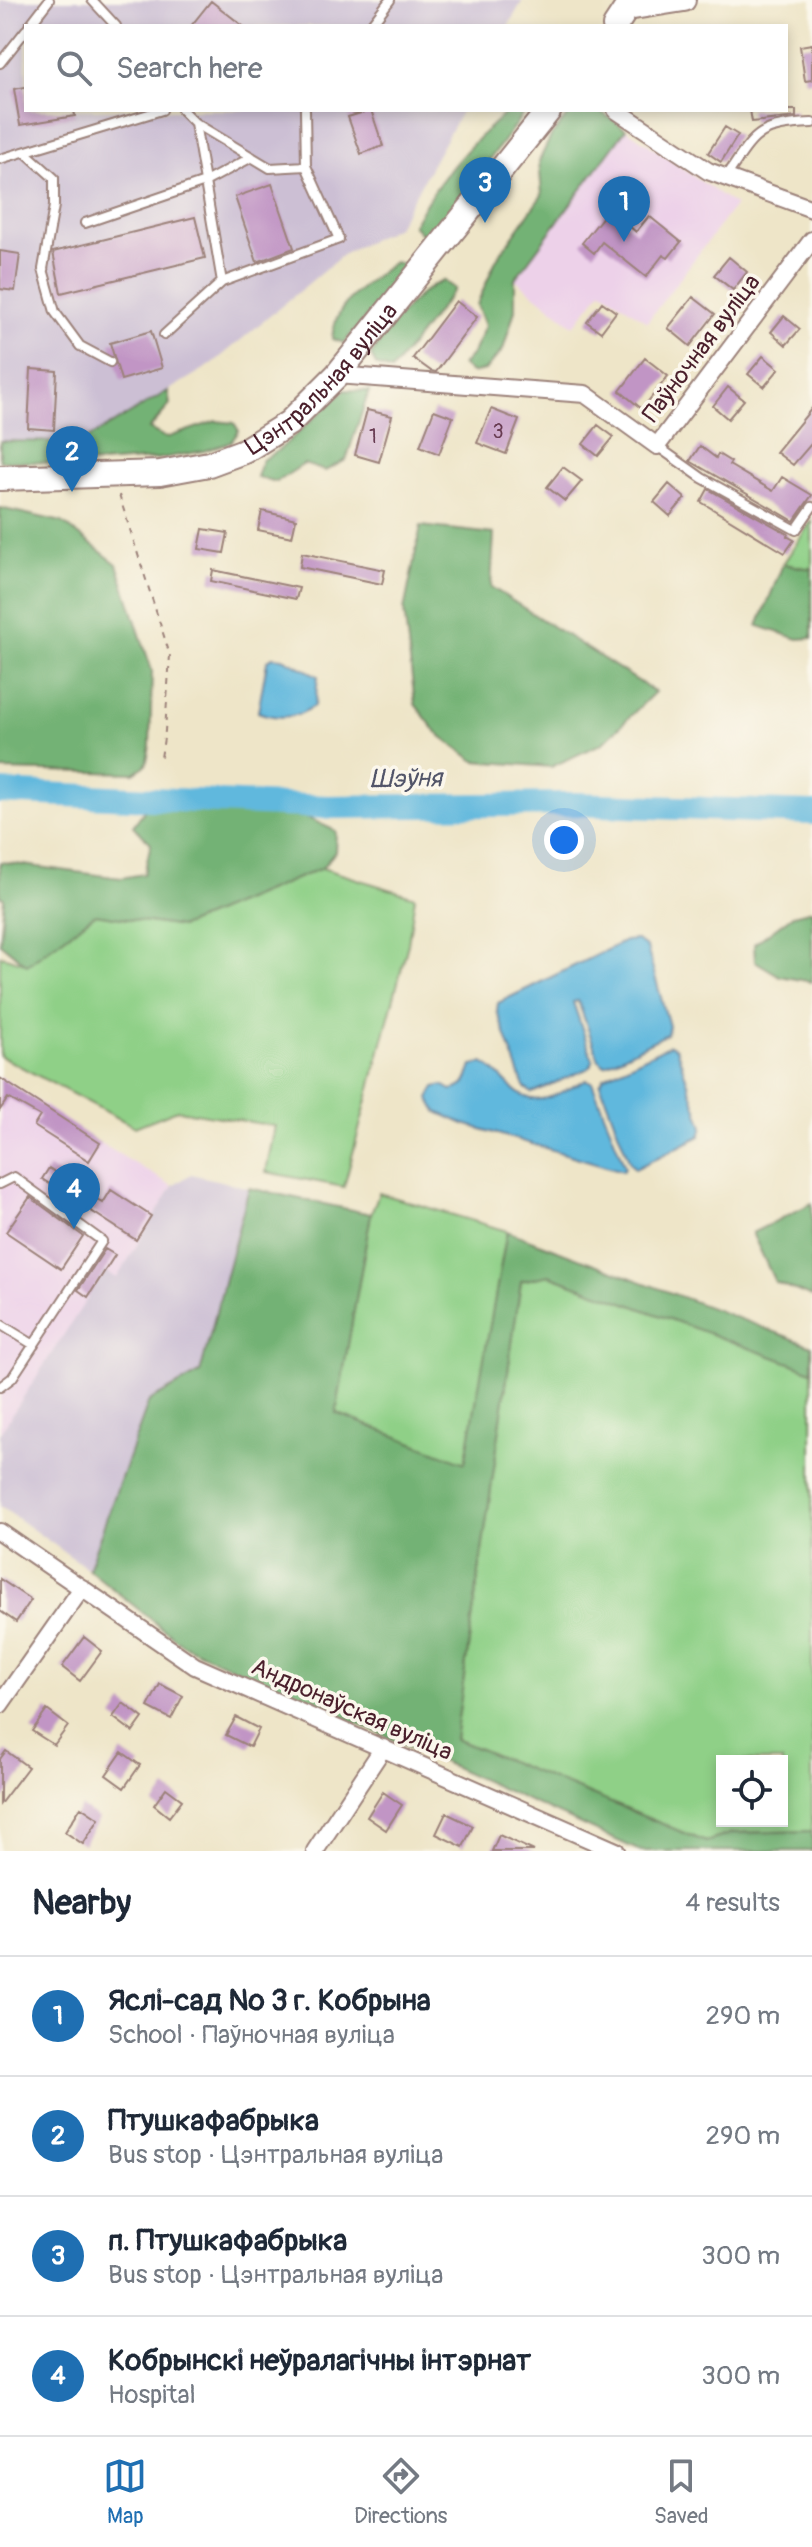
<!DOCTYPE html>
<html lang="en">
<head>
<meta charset="utf-8">
<style>
	body { margin:0; font-family:Pangolin,sans-serif; background:#f6f6f7; color:#1f2937 }
	.controls { position:absolute; right:24px; bottom:24px; display:grid; overflow:hidden; border-radius:0px; box-shadow:0 4px 12px #0003 }
	.controls button { width:72px; height:72px; display:grid; place-items:center; padding:0; border:0; border-bottom:2px solid #e0e1e3; background:#fff; color:#1f2937; font:40px sans-serif }
	.you { position:absolute; left:564px; top:840px; width:28px; height:28px; margin:-20px; border:6px solid #fff; border-radius:50%; background:#1a73e8; box-shadow:0 0 0 12px #1a73e833 }
	.badge { display:grid; place-items:center; width:52px; height:52px; border-radius:50%; background:#1f6fb2; color:#fff; font-size:26px; font-weight:700 }
	.pin { position:absolute; translate:-50% -66px; filter:drop-shadow(0 2px 4px #0008) }
	.pin::after { content:''; position:absolute; top:42px; width:28px; height:24px; background:inherit; clip-path:polygon(0 0,100% 0,50% 100%) }
	.list { margin:0; padding:0; list-style:none }
	h2 { display:flex; justify-content:space-between; align-items:center; height:104px; margin:0; padding:0 32px; font-size:34px }
	h2 small { font-size:26px; font-weight:400; color:#747a83 }
	.list li { display:grid; grid-template-columns:52px 1fr auto; gap:24px; align-items:center; box-sizing:border-box; height:120px; padding:0 32px; border-top:2px solid #e0e1e3 }
	.list b { display:block; font-size:30px; white-space:nowrap }
	.list p { margin:0; font-size:26px; white-space:nowrap; color:#747a83 }
	.list em { font-size:26px; font-style:normal; color:#747a83 }
	.icon { flex:none; width:44px; height:44px; fill:none; stroke:currentColor; stroke-width:2; stroke-linecap:round; stroke-linejoin:round }
	.map { position:relative; flex:none; width:812px; height:1851px; overflow:hidden }
	.search { position:absolute; background:#fff; box-shadow:0 4px 12px #0003; left:24px; right:24px; top:24px; height:88px; display:flex; align-items:center; gap:20px; box-sizing:border-box; padding:0 28px; border-radius:0px; color:#747a83; font-size:30px }
	.sheet { height:584px; background:#fff }
	nav { display:flex; justify-content:space-around; align-items:center; box-sizing:border-box; height:112px; border-top:2px solid #e0e1e3; background:#fff; font-size:22px; color:#747a83 }
	nav a { display:grid; justify-items:center; gap:4px }
	nav .on { color:#1f6fb2 }
	.map>svg:first-child { display:block }
	.built { fill:#edd1e9 }
	.industrial { fill:#ccbfd4 }
	.green { fill:#8fd087; stroke:#6c7859; stroke-width:2; fill-rule:evenodd }
	.forest { fill:#73b274; stroke:#5e6850; stroke-width:2 }
	.water { fill:#60b8dd; stroke:#556c84; stroke-width:2 }
	.lines { fill:none; stroke-linecap:round; stroke-linejoin:round }
	.river { stroke:#60b8dd; stroke-width:24 }
	.building { fill:#c195c5 }
	.lane-casing { stroke:#9c827a; stroke-width:12 }
	.street-casing { stroke:#9c827a; stroke-width:20 }
	.secondary-casing { stroke:#9c827a; stroke-width:26 }
	.primary-casing { stroke:#9c827a; stroke-width:28 }
	.path { stroke:#9c827a; stroke-width:2; stroke-dasharray:6 6; stroke-linecap:butt }
	.lane { stroke:#fff; stroke-width:8 }
	.street { stroke:#fff; stroke-width:16 }
	.secondary { stroke:#fff; stroke-width:22 }
	.primary { stroke:#fff; stroke-width:24 }
	.labels { text-anchor:middle; stroke-width:7; stroke-linejoin:round; paint-order:stroke }
	.number-label { font-size:20px; fill:#683c52 }
	.street-label { font-size:24px; fill:#4a1f2b; stroke:#fbf7ec }
	.water-label { font-size:26px; font-style:italic; fill:#525569; stroke:#fbf7ec }
</style>
</head>
<body>
<div class="map">
<svg width="812" height="1851" viewBox="0 0 812 1851">
	<rect width="100%" height="100%" fill="#fbf7ec"/>
	<filter id="ink" filterUnits="userSpaceOnUse"><feTurbulence type="fractalNoise" baseFrequency=".0125" numOctaves="2"/><feDisplacementMap in="SourceGraphic" scale="16" xChannelSelector="R" yChannelSelector="G"/><feConvolveMatrix kernelMatrix="1 2 1 2 8 2 1 2 1" color-interpolation-filters="sRGB"/></filter>
	<filter id="wash" filterUnits="userSpaceOnUse"><feTurbulence type="fractalNoise" baseFrequency=".006" numOctaves="4" result="noise"/><feDisplacementMap in="SourceGraphic" scale="32" xChannelSelector="R" yChannelSelector="G"/><feGaussianBlur stdDeviation="1.8" result="paint"/><feColorMatrix in="noise" values="0 0 0 0 0 0 0 0 0 0 0 0 0 0 0 0 0 1.4 0 .05"/><feComposite in="paint" operator="in"/></filter>
	<g filter="url(#wash)">
		<rect width="100%" height="100%" fill="#eee5c8"/>
		<path class="built" d="M626 129 735 205 647 322 602 290 574 326 515 279Z
			M0 1076 100 1143 173 1186 117 1279 105 1272 0 1433Z"/>
		<path class="industrial" d="M0 0H523L508 26H26V110H462L397 227 345 253 211 365 82 442 0 441Z
			M191 1174 249 1188 200 1373 149 1401 88 1569 0 1506V1433L105 1271 117 1278 173 1186Z"/>
		<path class="green" d="M812 520V569L783 564Z
			M322 868 415 897 408 944 344 1187 266 1172 275 1126 177 1110 135 1127 0 1056V955L28 964 95 914 181 927Z
			M379 1193 507 1231 466 1464 336 1413 371 1214Z
			M549 1275 812 1371V1831L733 1833 706 1842 455 1739 521 1281ZM722 1761H782V1821H722Z"/>
		<path class="forest" d="M509 110H526L436 233 421 234 413 225C437 180 470 143 509 110Z
			M576 110H598L626 129 515 279V310L503 350 485 370 471 373 462 365 473 353 485 326 477 305 496 260 542 195 539 161 551 136 569 114Z
			M394 262 403 264 406 271 344 343 332 339C334 302 367 284 394 262Z
			M443 280 455 289 391 371 376 365 371 355C389 328 412 294 443 280Z
			M345 390 369 391 346 460 325 471 304 464 276 482 257 477 262 460 279 450Z
			M168 391 170 405 149 429 166 438 216 421 234 423 239 431 231 442 204 451 157 459 85 464 0 461V441L82 442Z
			M0 508 62 522 117 564 152 671 150 746 146 765 134 773 0 770Z
			M421 526 494 534 491 587 655 692 603 743 551 767 475 761 437 733 415 704 404 610Z
			M783 564 812 569V638L798 639 758 626Z
			M147 807 306 817 336 831 335 852 322 868 181 927 95 914 27 965 0 943 4 898 0 897V862L121 878 144 874 151 843 133 826Z
			M812 910V982L780 976 755 961 754 944 793 915Z
			M249 1188 371 1214 336 1413 465 1463 507 1231 812 1346V1371L549 1275 521 1281 455 1739 706 1842 733 1833 812 1831V1851H640L183 1645 88 1569 149 1401 200 1373Z
			M812 1203V1297L775 1282 752 1233Z"/>
		<path class="water" d="M272 657 283 658 318 676 315 705C299 718 278 720 258 712L267 662Z
			M637 940 647 948 669 1026 667 1034 605 1065 599 1060 578 1001 573 1002 593 1061 589 1068 532 1093 524 1087 497 1011 498 1003 625 941Z
			M670 1045 676 1048 703 1127 700 1136 635 1169 630 1163 600 1084 604 1077Z
			M483 1063C495 1069 502 1079 512 1088 537 1112 559 1092 586 1080L592 1082 625 1167 623 1171 464 1124 437 1112 429 1098 435 1087 443 1085 451 1090C468 1087 466 1080 472 1066Z"/>
		<g class="lines">
			<path class="river" d="M0 792 327 807 574 804 812 813"/>
		</g>
		<g id="blocks">
			<path class="building" d="M211 1 243 26H191Z
				M812 44V80L805 81 800 46Z
				M26 87V110H74L75 116 20 125 14 89Z
				M371 110 383 146 361 154 348 117Z
				M750 110H796V117L752 122Z
				M725 127 738 135 721 162 708 153Z
				M272 184 294 248 257 262 235 197Z
				M628 185 639 194 620 218 636 232 649 216 681 242 668 258 663 255 646 277 602 242 594 253 582 243Z
				M195 217 205 258 61 293 53 252Z
				M0 251 20 254 15 291 0 289Z
				M729 257 747 272 733 290 714 275Z
				M693 297 715 314 690 346 668 328Z
				M456 301 477 317 436 372 431 371 413 358Z
				M602 302 616 312 601 332 587 322Z
				M784 316 800 329 786 345 771 332Z
				M151 331 162 368 121 380 110 343Z
				M763 356 779 369 764 387 748 374Z
				M645 358 668 376 642 409 620 391Z
				M31 369 57 371 54 430 28 428Z
				M728 387 744 400 728 419 713 406Z
				M812 408V443L793 465 776 452Z
				M491 409 519 420 506 454 477 443Z
				M367 410 392 416 379 462 355 455Z
				M434 410 453 417 439 454 420 446Z
				M598 425 614 437 598 456 583 444Z
				M700 446 716 458 718 454 731 462 729 465 773 491 782 477 812 495 794 521 690 461Z
				M563 467 582 481 565 501 547 487Z
				M669 484 685 498 670 516 654 502Z
				M708 489 788 534 787 536 794 540 785 553 701 502Z
				M262 511 296 519 292 537 258 530Z
				M203 529 228 533 224 553 199 549Z
				M302 553 385 570 382 584 300 567Z
				M213 570 299 588 296 599 211 581Z
				M0 1078 100 1143 89 1161 34 1126 40 1116 8 1098 0 1110Z
				M49 1168 103 1203 111 1190 151 1216 136 1240 42 1179Z
				M30 1197 83 1236 61 1269 6 1232Z
				M105 1249 115 1255 88 1297 78 1290Z
				M0 1579 31 1600 16 1622 0 1611Z
				M84 1637 102 1651 80 1681 62 1667Z
				M160 1684 183 1696 171 1719 148 1707Z
				M123 1703 143 1718 133 1732 113 1717Z
				M47 1710 68 1726 54 1745 32 1731Z
				M236 1717 259 1729 250 1747 226 1735Z
				M6 1751 28 1767 0 1804V1759Z
				M122 1752 140 1765 124 1788 106 1775Z
				M166 1788 182 1800 169 1817 154 1805Z
				M383 1792 402 1805 386 1830 367 1817Z
				M81 1807 99 1819 83 1844 65 1832Z
				M446 1813 473 1826 463 1847 436 1834Z
				M499 1835 534 1851H492Z"/>
		</g>
	</g>
	<g filter="url(#ink)">
		<use href="#blocks" fill-opacity="0" stroke="#9c827a" stroke-width="2"/>
		<g class="lines">
			<g class="lane-casing">
				<path id="lane" d="M92 0 116 26
					M29 26 49 0
					M370 26 390 0
					M0 63 26 30
					M305 110 306 166
					M195 123 222 282
					M25 152 54 178V206L43 269 55 312 80 346 110 362
					M0 159 162 110
					M726 177C756 133 756 126 812 123
					M85 223 205 182 252 157
					M164 335 222 282 339 239 306 166 270 168 195 123 182 110
					M657 446 702 478 796 530 812 507
					M0 1184 14 1177 102 1241 12 1378 0 1387
					M0 1324 34 1345"/>
			</g>
			<g class="street-casing">
				<path id="street" d="M616 110 708 171 812 209
					M337 375 585 394 657 446 812 240
					M0 1532 195 1666 616 1851
					M0 1705 82 1588
					M315 1851 383 1748"/>
			</g>
			<g class="secondary-casing">
				<path id="secondary" d="M627 9 684 0"/>
			</g>
			<g class="primary-casing">
				<g id="primary">
					<path d="M615 26 632 0"/>
					<path id="s1" d="M0 478 160 473 209 464 244 451 289 423 337 375 549 110"/>
				</g>
			</g>
			<path class="path" d="M119 495 170 655 165 731 161 758"/>
			<use href="#lane" class="lane"/>
			<use href="#street" class="street"/>
			<use href="#secondary" class="secondary"/>
			<use href="#primary" class="primary"/>
		</g>
	</g>
	<g class="labels">
		<g class="number-label">
			<text x="498" y="438">3</text>
			<text x="373" y="443">1</text>
		</g>
		<g class="street-label">
			<text transform="translate(701 348) rotate(-53)" y="8">Паўночная вуліца</text>
			<text dy="8" stroke="none"><textPath href="#s1" startOffset="354">Цэнтральная вуліца</textPath></text>
			<text transform="translate(352 1709) rotate(24)" y="8">Андронаўская вуліца</text>
		</g>
		<g class="water-label">
			<text transform="translate(406 778) rotate(-1)" y="9">Шэўня</text>
		</g>
	</g>
</svg>
<div class="controls">
<button><svg class="icon" aria-label="locate" viewBox="0 0 24 24"><circle cx="12" cy="12" r="6"/><path d="M12 2v4M12 18v4M2 12h4M18 12h4"/></svg></button>
</div>
<div class="you"></div>
<div class="pin badge" style="left:624px;top:242px">1</div>
<div class="pin badge" style="left:72px;top:492px">2</div>
<div class="pin badge" style="left:485px;top:223px">3</div>
<div class="pin badge" style="left:74px;top:1229px">4</div>
<div class="search"><svg class="icon" aria-label="search" viewBox="0 0 24 24"><circle cx="10" cy="10" r="6"/><path d="M15 15l6 6"/></svg>Search here</div>
</div>
<section class="sheet">
<h2>Nearby<small>4 results</small></h2>
<ul class="list">
<li><span class="badge">1</span><div><b>Яслі-сад № 3 г. Кобрына</b><p>School · Паўночная вуліца</p></div><em>290 m</em></li>
<li><span class="badge">2</span><div><b>Птушкафабрыка</b><p>Bus stop · Цэнтральная вуліца</p></div><em>290 m</em></li>
<li><span class="badge">3</span><div><b>п. Птушкафабрыка</b><p>Bus stop · Цэнтральная вуліца</p></div><em>300 m</em></li>
<li><span class="badge">4</span><div><b>Кобрынскі неўралагічны інтэрнат</b><p>Hospital</p></div><em>300 m</em></li>
</ul>
</section>
<nav>
<a class="on"><svg class="icon" aria-label="map" viewBox="0 0 24 24"><path d="M3 6l6-2 6 2 6-2v14l-6 2-6-2-6 2zM9 4v14M15 6v14"/></svg>Map</a>
<a><svg class="icon" aria-label="directions" viewBox="0 0 24 24"><path d="M12 3l9 9-9 9-9-9zM9 14v-3h6M13 9l2 2-2 2"/></svg>Directions</a>
<a><svg class="icon" aria-label="saved" viewBox="0 0 24 24"><path d="M7 4h10v16l-5-4-5 4z"/></svg>Saved</a>
</nav>
</body>
</html>
